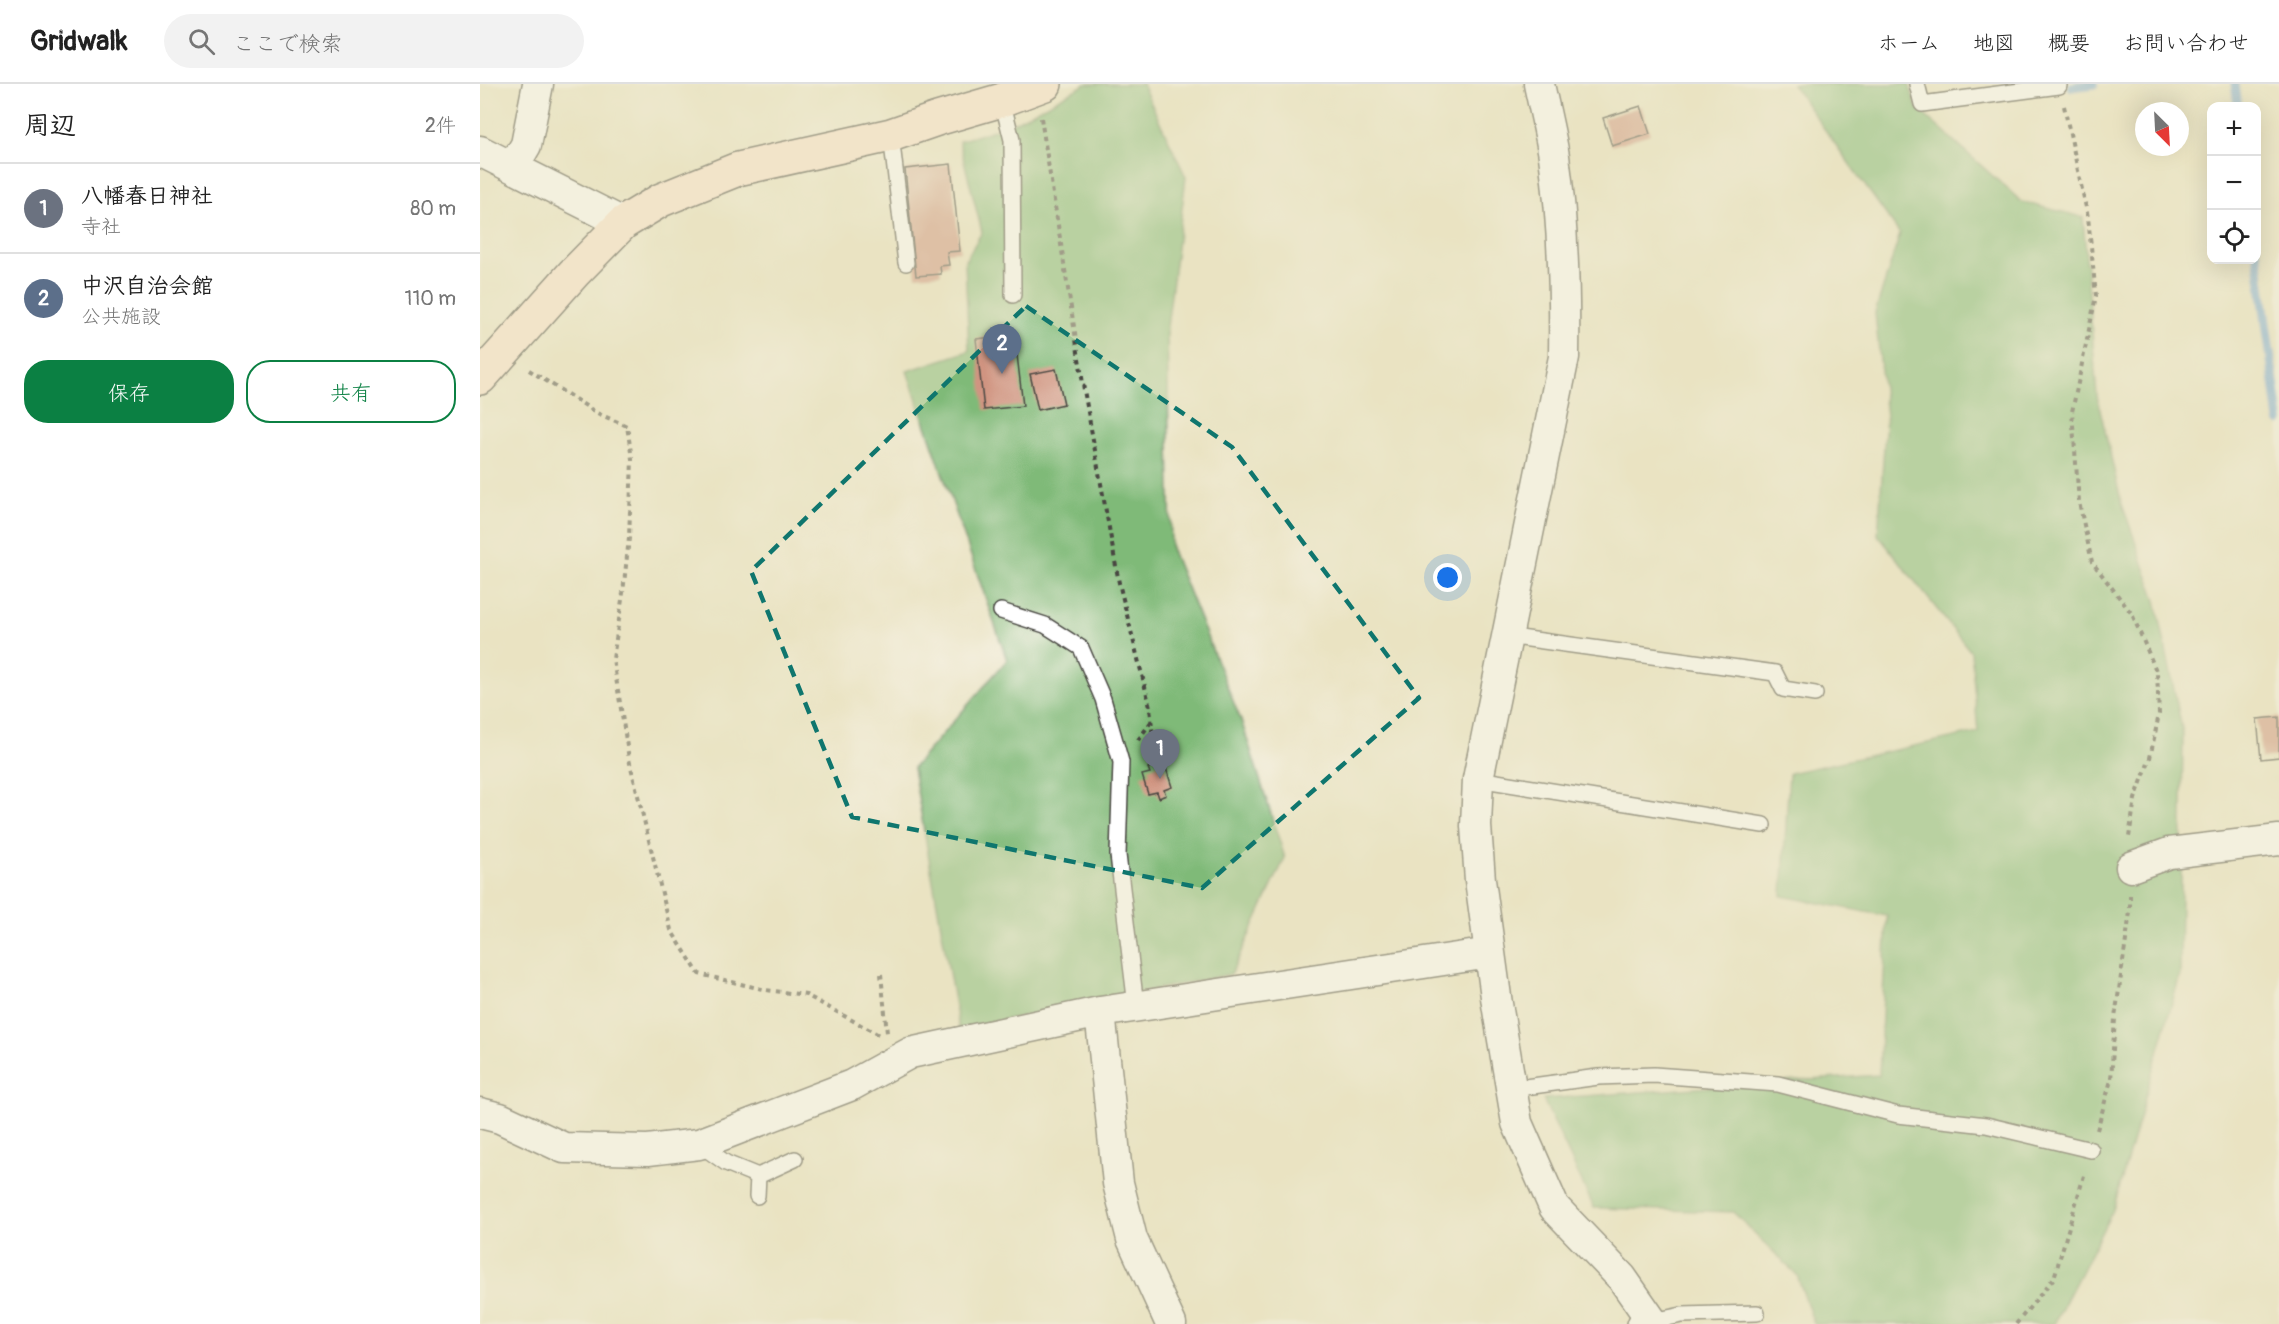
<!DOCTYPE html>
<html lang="ja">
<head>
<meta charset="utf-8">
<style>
	body { margin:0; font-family:Pangolin,"Klee One",sans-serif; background:#f2f2f2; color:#222 }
	.controls { position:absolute; right:18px; top:18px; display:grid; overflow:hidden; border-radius:12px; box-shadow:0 6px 24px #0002 }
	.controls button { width:54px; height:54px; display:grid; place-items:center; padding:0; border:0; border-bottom:2px solid #e0e0e0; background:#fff; color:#222; font:30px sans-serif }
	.compass { position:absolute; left:1655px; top:18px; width:54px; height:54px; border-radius:50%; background:#fff; box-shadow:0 6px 24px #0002; rotate:156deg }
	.you { position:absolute; left:968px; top:494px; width:21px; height:21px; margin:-15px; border:4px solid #fff; border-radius:50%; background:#1a73e8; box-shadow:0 0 0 9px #1a73e833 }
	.badge { display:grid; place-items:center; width:39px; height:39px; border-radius:50%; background:#0b8043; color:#fff; font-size:20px; font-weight:700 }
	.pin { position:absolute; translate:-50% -50px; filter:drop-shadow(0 2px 3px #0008) }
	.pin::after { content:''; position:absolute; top:32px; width:21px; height:18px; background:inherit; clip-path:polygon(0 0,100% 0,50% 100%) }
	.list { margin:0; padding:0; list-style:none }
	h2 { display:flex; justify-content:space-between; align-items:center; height:78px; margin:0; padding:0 24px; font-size:26px }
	h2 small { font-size:20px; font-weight:400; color:#767676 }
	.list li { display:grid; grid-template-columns:39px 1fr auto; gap:18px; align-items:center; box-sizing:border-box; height:90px; padding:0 24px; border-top:2px solid #e0e0e0 }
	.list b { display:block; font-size:22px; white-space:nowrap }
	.list p { margin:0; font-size:20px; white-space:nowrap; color:#767676 }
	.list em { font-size:20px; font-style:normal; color:#767676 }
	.actions { display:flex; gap:12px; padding:18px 24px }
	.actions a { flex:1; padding:14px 0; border:2px solid #0b8043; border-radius:24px; text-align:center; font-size:21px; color:#0b8043 }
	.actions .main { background:#0b8043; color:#fff }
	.icon { flex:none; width:33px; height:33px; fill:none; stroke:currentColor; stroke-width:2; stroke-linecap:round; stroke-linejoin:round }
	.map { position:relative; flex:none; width:1799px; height:1240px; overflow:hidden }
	header { display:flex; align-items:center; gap:36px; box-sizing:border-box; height:84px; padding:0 30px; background:#fff; border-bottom:2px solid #e0e0e0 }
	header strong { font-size:28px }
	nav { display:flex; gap:33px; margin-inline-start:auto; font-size:21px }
	.search { width:420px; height:54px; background:#f2f2f2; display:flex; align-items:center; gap:15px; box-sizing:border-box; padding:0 21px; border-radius:33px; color:#767676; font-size:22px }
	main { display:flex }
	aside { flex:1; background:#fff }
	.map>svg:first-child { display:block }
	.forest { fill:#7fba78; stroke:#557252; stroke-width:1.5 }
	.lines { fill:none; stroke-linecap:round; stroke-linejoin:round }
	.stream { stroke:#69a1d7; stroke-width:9 }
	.building { fill:#d09481 }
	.lane-casing { stroke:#484742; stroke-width:18 }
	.street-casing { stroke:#484742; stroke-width:33 }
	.secondary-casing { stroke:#484742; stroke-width:36 }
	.path { stroke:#484742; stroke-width:4; stroke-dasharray:4.5 4.5; stroke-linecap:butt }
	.lane { stroke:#fff; stroke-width:15 }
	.street { stroke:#fff; stroke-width:30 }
	.secondary { stroke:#fde4d1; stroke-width:33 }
	.marked { fill:none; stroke:#0f766e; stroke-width:4.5; stroke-dasharray:12 8; stroke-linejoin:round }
</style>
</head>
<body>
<header>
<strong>Gridwalk</strong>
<div class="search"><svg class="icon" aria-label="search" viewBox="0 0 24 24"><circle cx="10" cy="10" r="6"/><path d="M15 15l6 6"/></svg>ここで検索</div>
<nav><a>ホーム</a><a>地図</a><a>概要</a><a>お問い合わせ</a></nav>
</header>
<main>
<aside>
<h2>周辺<small>2件</small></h2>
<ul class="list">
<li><span class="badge" style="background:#6b7280">1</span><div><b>八幡春日神社</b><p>寺社</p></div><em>80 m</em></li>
<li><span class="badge" style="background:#5c6f8a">2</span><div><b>中沢自治会館</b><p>公共施設</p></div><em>110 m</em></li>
</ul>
<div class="actions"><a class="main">保存</a><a>共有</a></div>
</aside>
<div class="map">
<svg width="1799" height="1240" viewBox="0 0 1799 1240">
	<rect width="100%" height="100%" fill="#f7f3e8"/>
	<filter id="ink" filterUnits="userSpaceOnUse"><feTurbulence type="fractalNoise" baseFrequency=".0167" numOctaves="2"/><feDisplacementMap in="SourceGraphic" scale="12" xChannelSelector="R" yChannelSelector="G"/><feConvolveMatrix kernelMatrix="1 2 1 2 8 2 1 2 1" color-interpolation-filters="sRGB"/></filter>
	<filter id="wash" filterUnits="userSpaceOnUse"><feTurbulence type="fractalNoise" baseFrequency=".008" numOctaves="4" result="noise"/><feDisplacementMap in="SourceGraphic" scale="24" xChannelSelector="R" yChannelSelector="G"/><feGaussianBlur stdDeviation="1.35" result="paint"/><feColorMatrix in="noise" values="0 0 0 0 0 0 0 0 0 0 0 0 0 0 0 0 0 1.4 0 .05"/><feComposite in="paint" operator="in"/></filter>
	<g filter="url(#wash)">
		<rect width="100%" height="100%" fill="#eae3c2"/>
		<path class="forest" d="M606 0H662L706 93 687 243 691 464 762 639 805 774 751 890 479 945 433 684 527 576 427 287 489 267 485 177 502 148 479 57 527 42Z
			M1312 0H1429L1437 24 1542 118 1603 133 1617 312 1641 417 1676 516 1703 650 1700 891 1633 1126 1574 1240H1334L1317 1191 1253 1128 1114 1124 1063 1015 1399 991 1407 832 1302 812 1309 689 1498 648 1491 568 1398 451 1406 333 1395 229 1420 150Z"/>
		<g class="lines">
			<path class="stream" d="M1755 0 1758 22
				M1592 3 1614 0
				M1776 163 1799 337"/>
		</g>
		<g id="blocks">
			<path class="building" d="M1161 22 1170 50 1132 62 1123 34Z
				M471 80 480 167 467 168 469 181 460 182 461 190 436 192 425 85Z
				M513 253 514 265 536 262 543 322 504 326 496 255Z
				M576 285 584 320 558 326 550 290Z
				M1799 633V673L1781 675 1777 635Z
				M679 680 681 686 686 684 692 703 684 706 686 711 679 714 677 708 668 710 662 691 670 689 668 684Z"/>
		</g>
	</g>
	<g filter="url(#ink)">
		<use href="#blocks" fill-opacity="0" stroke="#484742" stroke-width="1.5"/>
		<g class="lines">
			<g class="lane-casing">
				<path id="lane" d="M1437 0 1442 20 1579 2V0
					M522 16 532 56 533 211
					M411 51 426 179
					M521 527 565 541 601 564 623 615 641 678 638 771 656 922
					M1026 552 1295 589 1303 605 1335 610
					M998 695 1283 741
					M1031 1005 1118 993 1174 991 1298 1000 1418 1031 1506 1041 1611 1066
					M219 1060 246 1079 278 1092 315 1075
					M277 1112 278 1092
					M1155 1240 1156 1237H1173L1202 1231 1277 1229"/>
			</g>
			<g class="street-casing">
				<path id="street" d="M1059 0C1064 24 1070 48 1074 72 1083 138 1085 206 1084 273L998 695 996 742 1000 796 1017 920 1037 1039 1074 1123 1142 1194 1174 1240
					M0 67 143 139
					M33 83 46 61 58 0
					M1651 783 1689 769 1799 756
					M620 928 638 1099 652 1155 691 1240
					M0 1029 20 1034 84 1064 168 1066 219 1060 372 1001 430 969 620 928 1010 869"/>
			</g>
			<g class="secondary-casing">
				<path id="secondary" d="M0 294 94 189 143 139 181 116 258 85 411 51 457 35 522 16 565 0"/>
			</g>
			<path class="path" d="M1584 22 1608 133 1616 212 1592 328 1599 418 1612 478 1652 530 1677 589 1679 630 1670 674 1655 715 1649 753
				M561 34 604 306 639 499 670 623 674 665
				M49 286 117 329 147 342 152 375 149 454 143 509 133 575 149 675 191 846 219 890 286 906 326 911 401 952
				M658 656 671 638
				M401 890 407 949
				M1617 1046 1631 996 1635 934 1650 828V811
				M1536 1240 1574 1194 1605 1088"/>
			<use href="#lane" class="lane"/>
			<use href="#street" class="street"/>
			<use href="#secondary" class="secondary"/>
		</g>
	</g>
	<path d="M0 0H1799V1240H0ZM546 222 752 363 939 614 722 804 372 733 271 487Z" fill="#eae3c2" fill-opacity=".55" fill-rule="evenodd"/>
	<path class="marked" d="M546 222 752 363 939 614 722 804 372 733 271 487Z"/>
</svg>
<div class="controls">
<button>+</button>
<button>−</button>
<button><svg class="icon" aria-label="locate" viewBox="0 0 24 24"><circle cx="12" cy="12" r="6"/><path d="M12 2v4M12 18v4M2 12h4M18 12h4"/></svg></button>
</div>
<svg class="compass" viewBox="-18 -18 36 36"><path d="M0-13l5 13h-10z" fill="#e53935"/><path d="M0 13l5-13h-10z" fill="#767676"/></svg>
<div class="you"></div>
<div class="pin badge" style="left:680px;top:695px;background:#6b7280">1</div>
<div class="pin badge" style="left:522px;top:290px;background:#5c6f8a">2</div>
</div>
</main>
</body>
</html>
